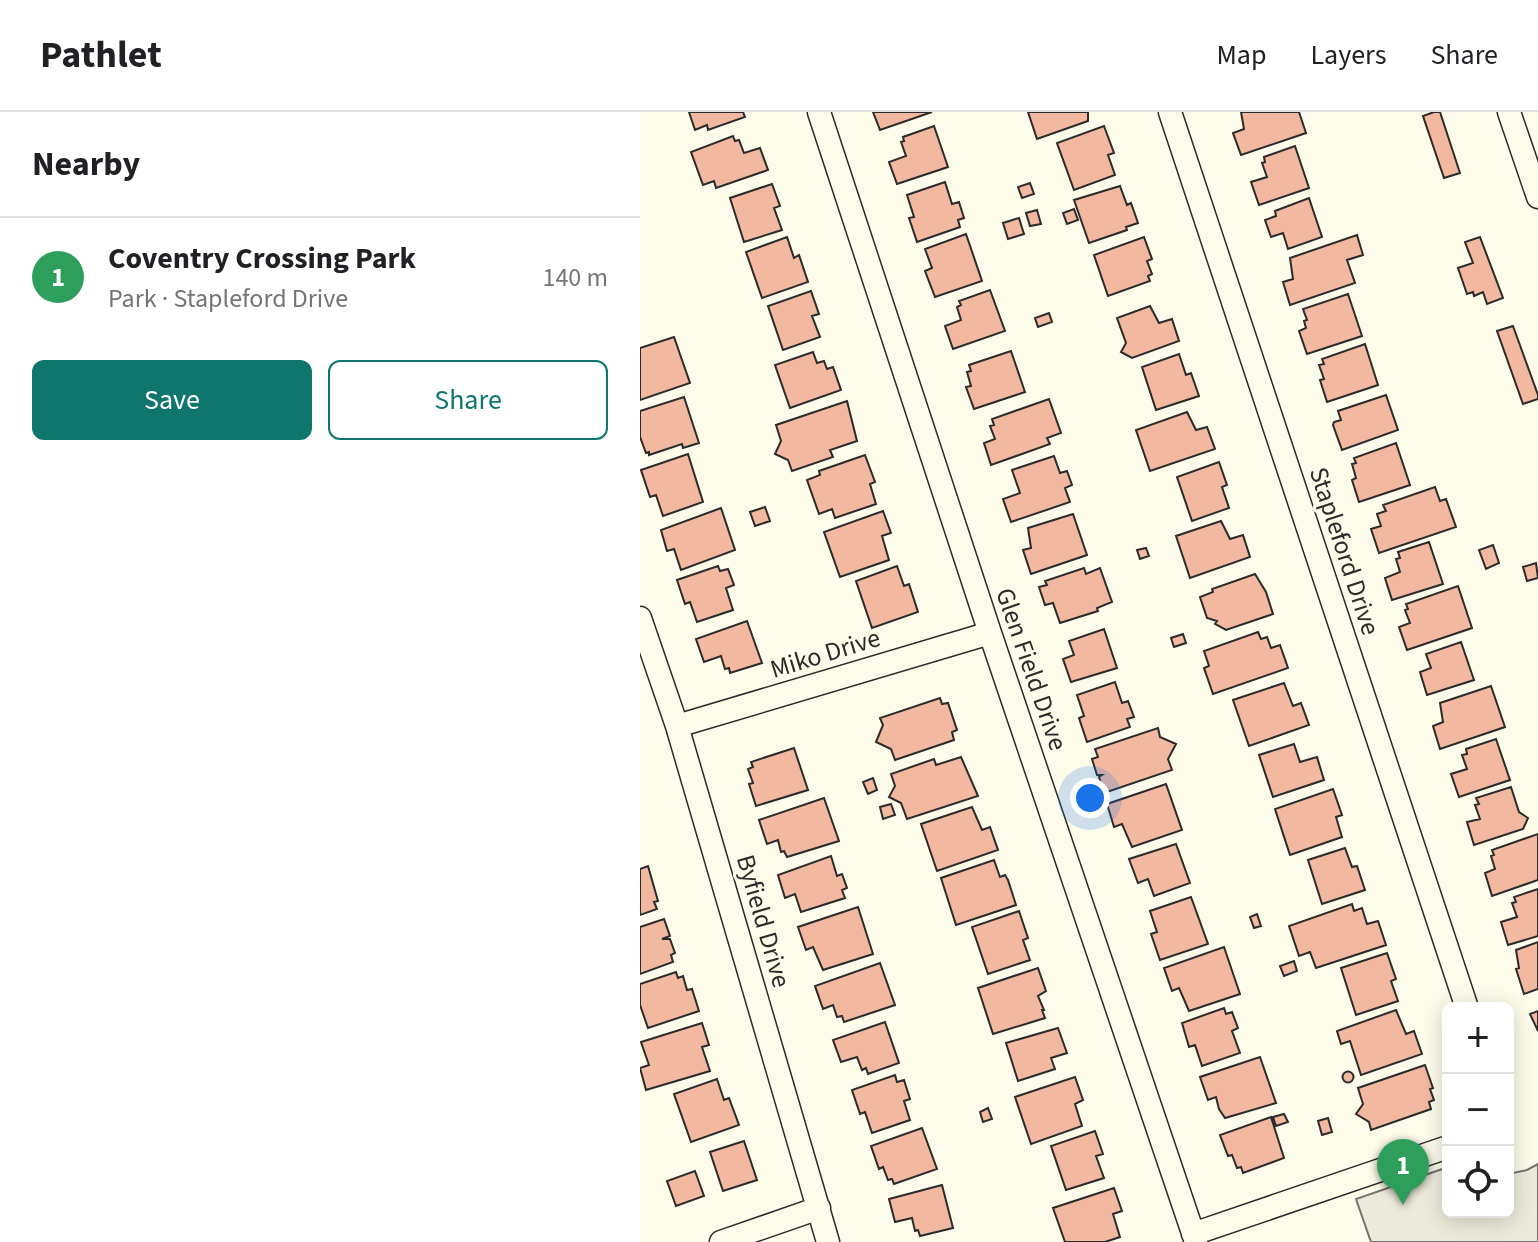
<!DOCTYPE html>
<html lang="en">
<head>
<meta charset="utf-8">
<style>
	body { margin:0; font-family:"Source Sans 3",sans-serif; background:#f2f2f2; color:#202124 }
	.controls { position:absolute; right:24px; bottom:24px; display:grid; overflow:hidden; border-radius:12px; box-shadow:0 4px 20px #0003 }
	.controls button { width:72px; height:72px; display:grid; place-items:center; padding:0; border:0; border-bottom:2px solid #e0e0e0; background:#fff; color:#202124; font:40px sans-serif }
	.you { position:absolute; left:450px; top:686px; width:28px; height:28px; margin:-20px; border:6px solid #fff; border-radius:50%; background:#1a73e8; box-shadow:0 0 0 12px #1a73e833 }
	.badge { display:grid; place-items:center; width:52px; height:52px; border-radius:50%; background:#0f766e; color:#fff; font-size:26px; font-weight:700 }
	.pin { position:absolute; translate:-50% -66px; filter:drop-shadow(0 2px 4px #0008) }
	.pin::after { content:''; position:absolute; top:42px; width:28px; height:24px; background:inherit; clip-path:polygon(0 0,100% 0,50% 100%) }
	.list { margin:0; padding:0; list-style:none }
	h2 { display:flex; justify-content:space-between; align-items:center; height:104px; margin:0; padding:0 32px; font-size:34px }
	h2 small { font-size:26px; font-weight:400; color:#757577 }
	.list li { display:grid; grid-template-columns:52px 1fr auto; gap:24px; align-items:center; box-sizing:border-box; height:120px; padding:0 32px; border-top:2px solid #e0e0e0 }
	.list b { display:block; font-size:30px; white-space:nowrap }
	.list p { margin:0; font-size:26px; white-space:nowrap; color:#757577 }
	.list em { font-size:26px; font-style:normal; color:#757577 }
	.actions { display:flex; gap:16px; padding:24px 32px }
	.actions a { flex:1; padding:18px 0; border:2px solid #0f766e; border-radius:12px; text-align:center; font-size:28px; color:#0f766e }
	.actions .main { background:#0f766e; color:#fff }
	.icon { flex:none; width:44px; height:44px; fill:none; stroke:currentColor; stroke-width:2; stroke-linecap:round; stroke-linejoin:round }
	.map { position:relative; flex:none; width:898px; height:1130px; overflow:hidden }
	header { display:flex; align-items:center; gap:48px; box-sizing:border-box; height:112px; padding:0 40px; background:#fff; border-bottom:2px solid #e0e0e0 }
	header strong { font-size:38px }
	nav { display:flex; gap:44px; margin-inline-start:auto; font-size:28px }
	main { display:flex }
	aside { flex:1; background:#fff }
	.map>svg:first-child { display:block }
	.green { fill:#ecebdb; stroke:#74746e; stroke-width:2 }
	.building { fill:#f2b8a0; stroke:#2b2b2b; stroke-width:2 }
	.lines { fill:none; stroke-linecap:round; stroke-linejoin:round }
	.street-casing { stroke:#2b2b2b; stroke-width:25 }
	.street { stroke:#fdfbea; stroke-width:22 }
	.labels { text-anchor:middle; stroke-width:6; stroke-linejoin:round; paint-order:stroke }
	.street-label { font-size:26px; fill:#2b2b2b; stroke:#fdfbea }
</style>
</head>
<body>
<header>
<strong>Pathlet</strong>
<nav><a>Map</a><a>Layers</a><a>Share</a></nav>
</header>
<main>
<aside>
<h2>Nearby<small></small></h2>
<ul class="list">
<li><span class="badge" style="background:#2e9e5b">1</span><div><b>Coventry Crossing Park</b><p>Park · Stapleford Drive</p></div><em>140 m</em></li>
</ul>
<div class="actions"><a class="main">Save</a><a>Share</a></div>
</aside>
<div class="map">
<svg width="898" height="1130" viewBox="0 0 898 1130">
	<rect width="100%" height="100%" fill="#fdfbea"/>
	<path class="green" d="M898 1052V1130H731L716 1087 808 1055V1100H868V1062L887 1058Z"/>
	<path class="building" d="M49 0H103L105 5 68 18 67 13 55 18Z
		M233 0H292L240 18Z
		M388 0H448V9L397 27Z
		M601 0H659L666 21 601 43 593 21 604 17Z
		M794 0H800L820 61 804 66 783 4Z
		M294 14 308 55 257 72 249 50 266 44 261 30 264 29 263 25Z
		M464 14 474 41 468 43 475 63 434 78 417 31Z
		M93 24 95 29 99 28 104 41 120 36 128 58 76 76 74 69 63 73 51 40Z
		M655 34 669 76 619 93 611 70 627 65 622 51 625 50 624 45Z
		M305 70 312 92 319 90 324 106 318 108 320 115 277 130 269 106 274 105 267 83Z
		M390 71 394 82 382 86 378 75Z
		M132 72 140 94 134 96 142 118 104 130 90 86Z
		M480 74 487 93 491 91 498 111 486 115 487 118 449 131 434 88Z
		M669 86 682 125 648 137 643 121 631 125 625 108 636 104 635 99Z
		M434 97 438 108 427 112 423 101Z
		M397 98 401 112 390 114 386 101Z
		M379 106 384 122 368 127 363 111Z
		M326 122 342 169 295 185 285 159 292 156 285 137Z
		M717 123 723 143 707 148 715 171 650 193 643 170 653 167 650 146Z
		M147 125 154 146 159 143 168 170 122 186 106 140Z
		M504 125 512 147 507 149 512 162 508 164 510 169 468 184 454 143Z
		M840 125 863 186 847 192 843 180 834 184 833 180 827 182 818 156 833 151 825 130Z
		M350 178 365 219 313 237 305 214 321 208 317 195 321 193 319 189Z
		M171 179 179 202 172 204 180 225 143 238 128 194Z
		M708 182 722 224 667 242 659 219 666 216 664 209 667 208 663 197Z
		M510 194 519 211 532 207 539 229 492 246 481 240 486 231 477 206Z
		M409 201 412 210 398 215 395 206Z
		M873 214 898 283V287L883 292 857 219Z
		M34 225 50 271 0 288V236Z
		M725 232 738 273 687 290 680 268 684 267 679 253 684 252 682 247Z
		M371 239 385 280 334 297 326 275 331 274 327 260 331 259 329 253Z
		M173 240 177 251 184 249 187 257 193 255 201 278 150 296 135 253Z
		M539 242 546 263 551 261 559 284 516 298 502 255Z
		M746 283 758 318 702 338 693 313 694 310 701 308 698 299Z
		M44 285 59 331 43 336 42 332 9 343V340L6 341 0 325V299Z
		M409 287 421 321 407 326 410 332 351 353 344 331 355 327 350 314 354 313 352 307Z
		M207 289 217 329 190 338 193 345 152 359 148 348 135 342 141 329 136 313Z
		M547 300 556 318 567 315 575 337 510 359 496 318Z
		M756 331 770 373 719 390 712 368 716 366 712 352 716 351 714 346Z
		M48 342 63 390 23 404 16 383 10 385 1 358Z
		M225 343 235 370 230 372 236 392 195 406 192 397 179 402 167 368 180 363 179 359Z
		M414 344 420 361 427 359 432 373 425 376 430 390 371 410 363 387 380 381 372 358Z
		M579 350 587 373 582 375 589 396 552 409 537 365Z
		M795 375 800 389 806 387 816 415 739 441 731 417 741 414 737 402 746 399 743 393Z
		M125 395 130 409 115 414 110 400Z
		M81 396 95 438 41 458 34 437 27 439 21 418Z
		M243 399 251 421 242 424 249 448 200 465 184 420Z
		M433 402 447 443 391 462 383 438 391 436 388 416Z
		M581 409 590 427 603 423 610 445 550 466 536 424Z
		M789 430 803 472 752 488 745 466 760 460 756 447 760 446 758 440Z
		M853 433 859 451 846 457 839 438Z
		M506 436 509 444 500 447 497 438Z
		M896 451 898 466 887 469 883 455Z
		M78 454 80 459 88 457 94 473 86 476 93 498 57 510 50 490 45 492 37 468Z
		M257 454 264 474 269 472 278 500 232 516 216 469Z
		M444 456 446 462 460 456 472 490 457 496 458 499 420 511 413 491 405 493 399 475 407 473 405 469Z
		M615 462 626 480 633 502 586 518 575 512 577 509 567 506 560 485 573 480 572 477Z
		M818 474 832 516 767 538 759 515 770 511 765 498 768 497 766 492Z
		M107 509 122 551 90 561 89 556 85 557 81 544 64 550 56 527Z
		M464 517 477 556 431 570 423 547 434 543 429 529Z
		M618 520 621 527 627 525 631 536 640 533 648 556 573 582 564 556 569 554 564 539Z
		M543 522 546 531 534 535 531 526Z
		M821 530 834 568 787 583 780 560 791 556 786 542Z
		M475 570 482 591 488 589 494 605 487 607 490 615 447 630 439 606 444 604 437 583Z
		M644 571 653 594 661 591 669 613 609 634 593 588Z
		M851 574 865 615 800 637 793 614 803 610 800 591Z
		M300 586 302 592 308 591 317 618 312 620 314 628 255 648 251 637 236 630 243 613 240 606Z
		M518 616 520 625 536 632 528 647 532 658 464 681 459 665 462 663H457L452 647 458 645 455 637Z
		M856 627 870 668 819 685 811 662 827 657 822 643 827 642 826 637Z
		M654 632 660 650 677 645 684 668 633 685 619 643Z
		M154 636 168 678 116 694 109 672 113 671 108 657 113 655 111 650Z
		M321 645 338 684 267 707 261 691 249 685 255 674 251 662 294 647 296 653Z
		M233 666 237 678 228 682 223 670Z
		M526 672 542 718 492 735 482 712 474 715 467 692Z
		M871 675 879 700 888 706 883 717 834 733 827 710 840 707 835 693 839 692 836 686Z
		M693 677 702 703 696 705 702 725 650 743 635 697Z
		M184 686 199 729 147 745 144 739 141 740 138 728 127 732 119 708Z
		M251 692 255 703 243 707 240 695Z
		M332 695 342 718 350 715 358 738 297 759 281 712Z
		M898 722V768L852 784 845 761 855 757 851 744 854 743 852 738Z
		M536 732 550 771 514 784 508 767 498 771 489 747Z
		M705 736 712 755 717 754 725 778 682 792 668 748Z
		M191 744 197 764 202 762 207 776 202 778 205 786 161 800 155 782 145 786 138 763Z
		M354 748 360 765 365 763 368 768 376 793 316 813 301 766Z
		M8 754 18 789 14 790 17 797 0 803V757Z
		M898 777V824L868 833 861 810 877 805 872 791 876 790 874 785Z
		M551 785 568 832 520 848 511 822 517 820 510 799Z
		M712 792 714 799 722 796 727 812 738 809 746 833 676 856 670 840 659 844 649 814Z
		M218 795 233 842 183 858 173 835 166 838 158 815Z
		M379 799 388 826 383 828 390 848 348 862 332 815Z
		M617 802 621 814 614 816 610 805Z
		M24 807 30 824 22 827H30L35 841 31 843 33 850 0 862V815Z
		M898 830V877L884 882 876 857 879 856 876 838Z
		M584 835 600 882 549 899 539 876 532 879 524 856Z
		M747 841 756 867 751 869 758 889 716 903 701 856Z
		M654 849 657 859 644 864 640 854Z
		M240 851 255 893 204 910 202 904 197 905 193 893 183 897 175 874Z
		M398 856 406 879 398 884 404 898H402L405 906 353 922 338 876Z
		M36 860 38 866 43 864 47 878 52 877 59 899 8 916 0 893V872Z
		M584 896 586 902 592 900 598 916 592 919 600 941 562 954 555 933 549 935 542 911Z
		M756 898 766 922 774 919 782 942 721 963 710 929 701 932 697 919Z
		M898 899V919L890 902Z
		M245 910 259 951 228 962 226 956 222 958 217 945 201 950 193 928Z
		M62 911 69 933 62 935 70 959 6 978 0 956 9 953 1 930Z
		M418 916 427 941 411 946 415 957 378 969 366 931Z
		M620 945 636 991 585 1006 579 997 576 985 568 988 560 965Z
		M785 953 793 976 790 977 794 988 789 990 791 997 731 1018 729 1010 716 1002 723 992 718 976Z
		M702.5 965a5.5 5.5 0 1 1 11 0a5.5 5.5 0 1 1-11 0Z
		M255 963 257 970 264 968 270 987 264 989 270 1008 232 1021 225 1000 220 1002 212 978Z
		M435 965 443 988 435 992 442 1014 391 1032 375 985Z
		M77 967 84 988 89 986 99 1013 51 1030 34 982Z
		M348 996 352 1007 343 1010 340 1000Z
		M644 1002 648 1010 636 1014 633 1005Z
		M631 1005 644 1046 603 1061 601 1055 597 1056 592 1043 588 1044 580 1023Z
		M688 1006 692 1020 682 1023 678 1009Z
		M282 1016 297 1057 254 1072 252 1067 248 1068 243 1055 239 1057 231 1034Z
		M455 1019 463 1042 456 1044 464 1066 426 1078 411 1034Z
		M104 1029 117 1068 83 1079 70 1040Z
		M55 1059 64 1084 36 1094 27 1069Z
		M302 1073 313 1116 280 1124 278 1118 275 1119 272 1106 255 1110 249 1087Z
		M474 1076 482 1099 473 1102 480 1125 465 1130H425L413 1096Z"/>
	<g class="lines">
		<g class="street-casing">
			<path id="street" d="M179 0 350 521 556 1130
				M530 0 827 896
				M869 0 898 85
				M0 506 37 614 188 1130
				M37 614 350 521
				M553 1122 808 1035
				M81 1130 179 1096"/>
		</g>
		<use href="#street" class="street"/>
	</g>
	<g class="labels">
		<g class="street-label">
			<text transform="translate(705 439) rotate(72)" y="9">Stapleford Drive</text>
			<text transform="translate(185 541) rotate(-17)" y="9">Miko Drive</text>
			<text transform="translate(392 557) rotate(71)" y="9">Glen Field Drive</text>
			<text transform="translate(124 809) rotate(74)" y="9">Byfield Drive</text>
		</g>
	</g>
</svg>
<div class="controls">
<button>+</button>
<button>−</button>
<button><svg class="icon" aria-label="locate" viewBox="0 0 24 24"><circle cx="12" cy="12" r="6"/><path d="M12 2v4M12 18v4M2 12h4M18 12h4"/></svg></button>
</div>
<div class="you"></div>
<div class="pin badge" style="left:763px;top:1093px;background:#2e9e5b">1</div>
</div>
</main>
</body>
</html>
